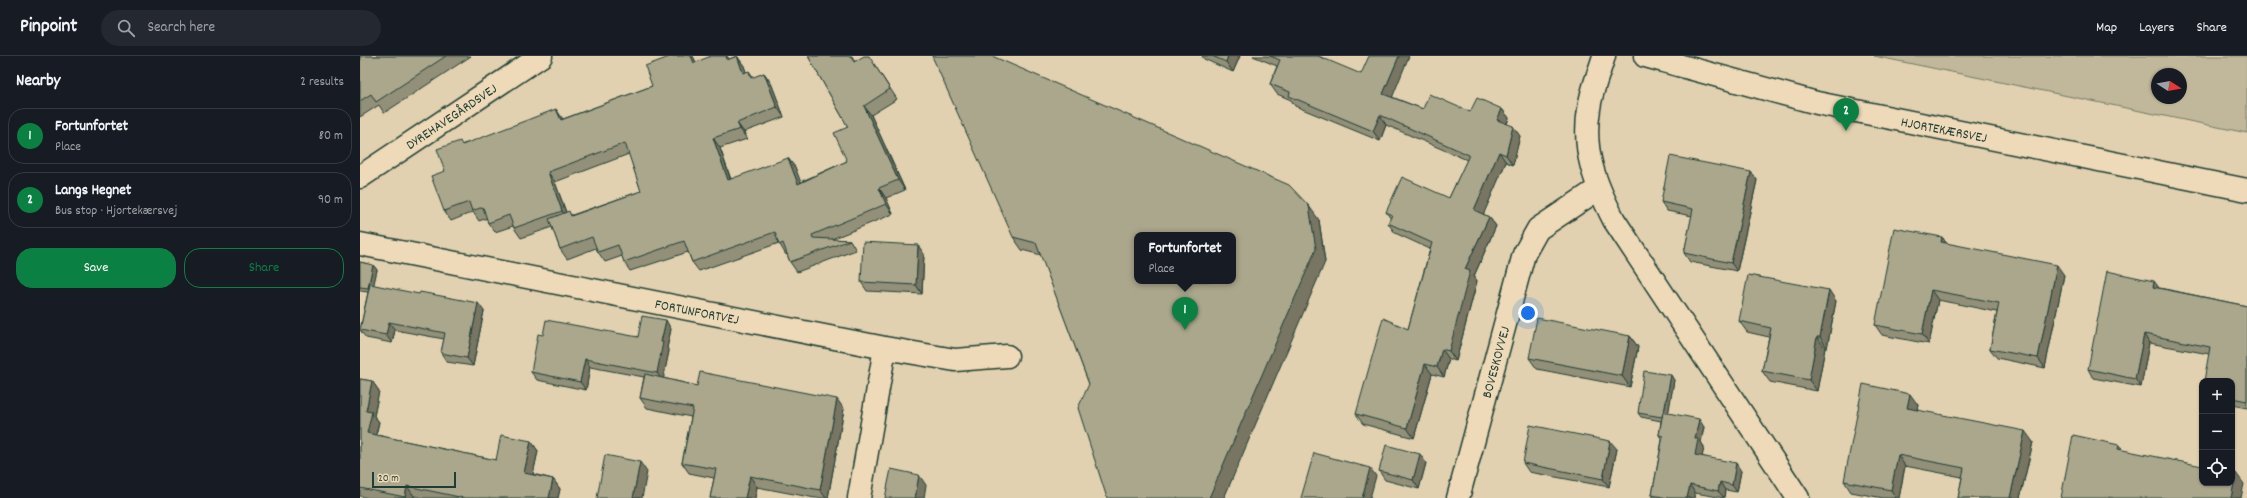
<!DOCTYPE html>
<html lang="en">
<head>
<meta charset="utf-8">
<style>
	body { margin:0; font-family:Dekko,sans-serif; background:#242831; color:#f1f3f6 }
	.controls { position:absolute; right:12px; bottom:12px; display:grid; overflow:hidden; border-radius:8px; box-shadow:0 1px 3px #0004 }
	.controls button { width:36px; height:36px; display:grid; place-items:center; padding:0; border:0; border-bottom:1px solid #363941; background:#171b24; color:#f1f3f6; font:20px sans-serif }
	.compass { position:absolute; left:1791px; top:12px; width:36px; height:36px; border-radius:50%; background:#171b24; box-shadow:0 1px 3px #0004; rotate:101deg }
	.scale { position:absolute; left:12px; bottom:10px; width:84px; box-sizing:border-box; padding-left:4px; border:2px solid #1f3d34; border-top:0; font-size:11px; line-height:14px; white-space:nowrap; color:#1f3d34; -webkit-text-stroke:3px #eedab8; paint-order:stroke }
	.you { position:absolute; left:1168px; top:257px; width:14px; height:14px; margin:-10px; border:3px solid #fff; border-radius:50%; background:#1a73e8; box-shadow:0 0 0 6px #1a73e833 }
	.badge { display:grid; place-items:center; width:26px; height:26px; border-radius:50%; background:#0b8043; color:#fff; font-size:13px; font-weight:700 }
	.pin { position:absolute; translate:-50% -33px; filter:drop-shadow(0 1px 2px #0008) }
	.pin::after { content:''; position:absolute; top:21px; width:14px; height:12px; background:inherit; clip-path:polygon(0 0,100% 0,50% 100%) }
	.popup { position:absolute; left:774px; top:176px; width:102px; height:52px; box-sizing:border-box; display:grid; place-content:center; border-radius:8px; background:#171b24; filter:drop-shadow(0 1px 3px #0005); font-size:13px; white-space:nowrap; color:#9ea1a6 }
	.popup b { font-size:15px; color:#f1f3f6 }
	.popup::after { content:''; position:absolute; left:50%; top:100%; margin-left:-8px; border:8px solid transparent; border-top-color:#171b24 }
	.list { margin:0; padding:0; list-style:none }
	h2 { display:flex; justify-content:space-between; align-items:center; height:52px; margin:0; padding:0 16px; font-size:17px }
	h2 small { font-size:13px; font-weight:400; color:#9ea1a6 }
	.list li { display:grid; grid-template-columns:26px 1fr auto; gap:12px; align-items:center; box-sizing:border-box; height:56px; margin:0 8px 8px; padding:0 8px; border:1px solid #363941; border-radius:16px }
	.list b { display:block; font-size:15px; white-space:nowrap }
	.list p { margin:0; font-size:13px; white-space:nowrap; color:#9ea1a6 }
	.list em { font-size:13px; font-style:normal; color:#9ea1a6 }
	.actions { display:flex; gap:8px; padding:12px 16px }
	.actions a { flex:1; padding:9px 0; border:1px solid #0b8043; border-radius:16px; text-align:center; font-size:14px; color:#0b8043 }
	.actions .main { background:#0b8043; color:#fff }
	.icon { flex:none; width:22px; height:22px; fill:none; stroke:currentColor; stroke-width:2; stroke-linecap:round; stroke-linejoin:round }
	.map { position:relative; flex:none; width:1887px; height:442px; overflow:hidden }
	header { display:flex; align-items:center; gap:24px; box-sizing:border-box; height:56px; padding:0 20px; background:#171b24; border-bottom:1px solid #363941 }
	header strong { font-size:19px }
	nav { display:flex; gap:22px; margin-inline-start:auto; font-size:14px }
	.search { width:280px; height:36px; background:#242831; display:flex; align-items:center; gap:10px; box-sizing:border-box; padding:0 14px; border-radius:22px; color:#9ea1a6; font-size:15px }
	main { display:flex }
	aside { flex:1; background:#171b24 }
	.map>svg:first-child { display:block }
	.green { fill:#c1b89b; stroke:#707a68; fill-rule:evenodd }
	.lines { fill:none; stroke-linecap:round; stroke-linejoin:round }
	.minor-casing { stroke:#1f3d34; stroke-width:25 }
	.minor { stroke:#eedab8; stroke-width:22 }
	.wall { fill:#939079; stroke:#1f3d34; fill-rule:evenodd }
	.shaded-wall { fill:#787563; stroke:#1f3d34 }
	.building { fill:#aba78d; stroke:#1f3d34; fill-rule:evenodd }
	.labels { text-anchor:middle; stroke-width:4; stroke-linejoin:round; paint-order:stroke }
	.street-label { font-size:14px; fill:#1f3d34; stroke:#eedab8 }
</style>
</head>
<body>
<header>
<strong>Pinpoint</strong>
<div class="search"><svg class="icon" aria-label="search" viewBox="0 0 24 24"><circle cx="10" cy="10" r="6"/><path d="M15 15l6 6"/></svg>Search here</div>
<nav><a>Map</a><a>Layers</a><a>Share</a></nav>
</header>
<main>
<aside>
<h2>Nearby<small>2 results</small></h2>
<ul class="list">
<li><span class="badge">1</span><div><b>Fortunfortet</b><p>Place</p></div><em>80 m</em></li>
<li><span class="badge">2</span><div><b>Langs Hegnet</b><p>Bus stop · Hjortekærsvej</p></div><em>90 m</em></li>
</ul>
<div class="actions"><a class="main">Save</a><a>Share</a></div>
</aside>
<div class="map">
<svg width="1887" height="442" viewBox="0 0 1887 442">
	<rect width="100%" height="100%" fill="#e2d1b0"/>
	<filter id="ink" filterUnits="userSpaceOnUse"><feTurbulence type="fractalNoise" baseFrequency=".025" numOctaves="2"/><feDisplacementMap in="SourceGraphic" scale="8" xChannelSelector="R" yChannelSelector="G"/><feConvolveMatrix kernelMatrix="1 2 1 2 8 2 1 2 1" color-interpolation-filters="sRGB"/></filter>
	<g filter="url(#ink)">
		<path class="green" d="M1514 0H1887V77ZM1797 18H1821V42H1797Z"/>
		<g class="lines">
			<g class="minor-casing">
				<path id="minor" d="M1244 0C1239 17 1231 35 1229 53 1222 95 1235 127 1254 164L1438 442
					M1285 0 1457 47 1887 134
					M0 121 181 0
					M0 188 525 292 499 442
					M525 292 595 304 647 300
					M1098 442 1164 198 1178 173 1238 133"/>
			</g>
			<use href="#minor" class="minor"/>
		</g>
		<path class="wall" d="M0 0H111L24 57 19 49 0 61V4H1Z
			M377 0 384 10 386 16 393 22 404 17 411 27 424 61 384 76 387 83 360 92 371 123 435 111 440 126 487 105 488 71 448 0H492L495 6 514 8 537 43 511 59 545 134 526 142 533 158 472 183 490 184 496 194 437 216 430 206 427 198 426 199 419 187 339 215 332 206 328 196 270 215 264 206 262 200 245 206 238 196 236 192 207 203 200 193 192 171 161 182 154 172 153 170 135 176 128 167 127 162 119 165 113 156 91 165 84 155 85 115 103 88 203 63 292 30 335 4 336 6 369 3ZM269 98 281 135 212 159 206 156 195 126Z
			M842 0H880L873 16 844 3Z
			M893 0H959L1032 41 1063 53 1110 56 1142 53 1149 62 1147 68 1160 80 1153 109 1146 106 1123 158 1129 161 1136 170 1114 220 1117 225 1096 305 1089 303 1084 321 1072 318 1054 382 1003 368 996 358 1048 273 1070 193 1035 177 1028 167 1031 163 1026 156 1089 142 1107 104 1026 69 1020 85 935 50 931 44 917 38 910 28 917 10Z
			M1391 116 1397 124 1377 215 1330 206 1324 197 1332 160 1307 155 1301 146Z
			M959 164 965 206 729 328 681 199 662 194 653 181Z
			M1582 181 1587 188 1704 219 1685 312 1637 302 1630 293 1637 256 1578 244 1569 288 1522 279 1515 269Z
			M564 198 562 238 507 235 501 226Z
			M0 206 13 209 17 214 13 229 124 255 113 310 87 306 81 297 84 283 35 274 32 287 6 282 0 274 8 236 0 235Z
			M1800 232 1887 250V352L1872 349V325L1849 298 1789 287 1781 331 1733 322 1728 313Z
			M1476 245 1467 292H1465L1457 335 1410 326 1402 315 1409 281 1387 276 1379 265Z
			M311 273 307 292 309 295 303 322 337 330 484 353 468 442H455L397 431 395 442H350L354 422 329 417 322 407 331 361 287 352 280 342 284 321 230 311 226 334 177 324 171 316 183 279 278 281Z
			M1270 280 1278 291 1270 331 1177 313 1169 302Z
			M0 323 12 325 19 335 14 360 19 366 16 379 136 404 171 385 178 395 173 418 193 423 200 433 198 442H63L54 440V442H8L0 440Z
			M1314 324 1308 357 1344 371 1341 386 1344 391 1342 400 1381 415 1377 436 1365 434 1364 442 1335 437 1334 442H1294L1292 439 1302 384 1299 379 1301 365 1281 361 1278 357Z
			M1558 349 1557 354 1673 386 1660 442H1598L1602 421 1545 410 1539 442H1523L1491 436 1484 425Z
			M1257 393 1249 431 1169 416 1163 407Z
			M1066 407 1059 433 1025 424 1019 415Z"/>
		<path class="shaded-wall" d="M331 0H333L335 4 340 17 334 7Z
			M366 0H367L371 5 367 4Z
			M377 0 384 10 390 27 383 17Z
			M868 0H880L873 16 866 6Z
			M1039 0H1049L1030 47 1023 38Z
			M389 15 396 25 391 22Z
			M404 17 411 27 424 61 417 51Z
			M504 50 511 59 545 134 538 124Z
			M196 53 203 63 201 64Z
			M1142 53 1149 62 1144 74 1137 64Z
			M1020 59 1026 69 1020 85 1013 75Z
			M377 67 384 76 387 83 380 73Z
			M1153 70 1160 80 1153 109 1146 99Z
			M353 82 360 92 374 134 368 124Z
			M1139 96 1146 106 1121 164 1114 154Z
			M428 102 435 111 445 137 438 128Z
			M188 116 195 126 209 165 202 155Z
			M1391 116 1397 124 1377 215 1371 207Z
			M519 132 526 142 533 158 526 148Z
			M949 150 959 164 965 206 864 442H849Z
			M1129 161 1136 170 1114 220 1117 225 1096 305 1089 295 1105 213Z
			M1582 181 1589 191 1581 186Z
			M558 189 564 198 562 238 556 229Z
			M13 209 17 214 12 237 8 232Z
			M1697 209 1704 219 1685 312 1678 302Z
			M1794 225 1800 233 1793 231Z
			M1469 234 1476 245 1467 292 1460 281Z
			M1571 234 1578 244 1569 288 1562 278Z
			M118 247 124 255 113 310 107 302Z
			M306 264 311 273 307 292 309 295 303 325 297 317 301 286Z
			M29 266 35 274 32 287 26 279Z
			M1784 278 1789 287 1781 331 1775 323Z
			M1270 280 1278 291 1270 331 1262 320Z
			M1457 281 1465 292 1457 335 1449 324Z
			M1082 293 1089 303 1084 321 1077 311Z
			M225 303 230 311 226 334 220 326Z
			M1065 308 1072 318 1054 382 1047 372Z
			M1311 319 1314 324 1307 366 1303 361Z
			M12 325 19 335 14 360 19 366 14 387 7 377 6 355Z
			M1550 338 1558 349 1555 363 1547 352Z
			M477 343 484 353 468 442H466L460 434Z
			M1339 363 1344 371 1341 386 1344 391 1341 407 1335 399V382Z
			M1665 375 1673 386 1660 442H1650Z
			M171 385 178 395 171 427 164 417Z
			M1250 385 1257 393 1249 431 1243 423Z
			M1759 389 1767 400 1758 393Z
			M1060 398 1066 407 1059 433 1053 424Z
			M1538 399 1545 410 1539 442H1536L1531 434Z
			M280 406 287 416 282 442H273Z
			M1376 407 1381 415 1377 436 1372 429Z
			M1010 412 1016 420 1010 442H1002Z
			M1876 417 1884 428 1881 442H1871Z
			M559 419 566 429 564 442H555Z
			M390 420 397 431 395 442H385Z
			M193 423 200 433 198 442H189Z
			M1360 426 1365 434 1364 442 1358 435Z
			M1330 429 1335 437 1334 442H1327Z
			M47 430 54 440V442H46L45 441Z"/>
		<path class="building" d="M0 0H86L16 46 11 38 0 45V4H1Z
			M312 0H331L334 7 351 0H366L367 4 377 0 383 17 389 15 391 22 404 17 417 51 377 67 380 73 353 82 368 124 428 102 438 128 487 105 474 77 488 71 448 0H491L494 6 504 0H509L530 33 504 50 538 124 519 132 526 148 452 179 453 182 490 184 430 206 423 187 419 189 415 176 332 206 324 185 264 206 258 189 238 196 232 181 200 193 189 163 209 155 211 160 281 135 265 87 188 116 202 155 154 172 149 159 128 167 123 151 112 155 109 146 84 155 71 120 85 115 77 93 100 85 102 89 196 53 201 64 292 30 285 10Z
			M572 0H632L929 129 949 150 956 193 849 442H747L718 352 729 328 676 187 653 181ZM777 179H873V225H777Z
			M852 0H868L866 6Z
			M910 0H958L1001 18 1009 0H1039L1023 38 1063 53 1069 38 1110 56 1117 42 1142 53 1137 64 1153 70 1146 99 1139 96 1114 154 1129 161 1105 213 1110 215 1089 295 1082 293 1077 311 1065 308 1047 372 996 358 1023 262 1048 273 1072 187 1028 167 1032 159 1026 156 1042 121 1089 142 1109 99 1020 59 1013 75 929 40 930 36 910 28 920 4Z
			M1310 100 1391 116 1371 207 1324 197 1333 153 1301 146Z
			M1534 172 1582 181 1581 186 1697 209 1678 302 1630 293 1639 247 1571 234 1562 278 1515 269Z
			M503 186 558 189 556 229 501 226Z
			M0 206 13 209 8 232 0 231Z
			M1747 215 1794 225 1793 231 1887 250V345L1872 342V325H1844L1850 291 1784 278 1775 323 1728 313Z
			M1388 219 1469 234 1460 281H1457L1449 324 1402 315 1411 272 1379 265Z
			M10 228 59 238 60 236 118 247 107 302 81 297 85 277 29 266 26 279 0 274Z
			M282 260 306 264 301 286H303L297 317 225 303 220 326 171 316 178 278 183 279 186 264 278 281Z
			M1177 262 1270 280 1262 320 1169 302Z
			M1284 315 1311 319 1304 356H1303L1302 361 1278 357Z
			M340 316 477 343 460 434 390 420 385 442H350L356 413 322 407 333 352 280 342 285 318 337 330Z
			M0 323 12 325 6 355 12 356 7 377 136 404 141 379 171 385 164 417 193 423 189 442H104L47 430 45 441 0 432Z
			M1503 328 1550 338 1547 352 1665 375 1650 442H1598L1604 412 1538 399 1531 434 1484 425Z
			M1303 356 1339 363 1335 382 1338 383 1335 399 1376 407 1372 429 1360 426 1358 435 1330 429 1327 442H1308L1292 439 1303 380 1299 379Z
			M1170 369 1250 385 1243 423 1163 407Z
			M1713 379 1759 389 1758 393 1842 410V427H1872V416L1876 417 1871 442H1754L1749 441V442H1701Z
			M1026 389 1060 398 1053 424 1019 415Z
			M954 397 1010 412 1002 442H941Z
			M245 399 280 406 273 442H237Z
			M531 413 559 419 555 442H525Z"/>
	</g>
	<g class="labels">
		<g class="street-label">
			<text transform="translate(91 60) rotate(-34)" y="5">DYREHAVEGÅRDSVEJ</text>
			<text transform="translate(1584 73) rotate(11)" y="5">HJORTEKÆRSVEJ</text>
			<text transform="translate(337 255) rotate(11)" y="5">FORTUNFORTVEJ</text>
			<text transform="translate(1135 306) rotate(-75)" y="5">BOVESKOVVEJ</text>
		</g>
	</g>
</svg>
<div class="controls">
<button>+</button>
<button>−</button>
<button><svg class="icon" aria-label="locate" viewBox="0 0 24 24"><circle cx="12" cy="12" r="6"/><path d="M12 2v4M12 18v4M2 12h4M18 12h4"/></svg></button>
</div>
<svg class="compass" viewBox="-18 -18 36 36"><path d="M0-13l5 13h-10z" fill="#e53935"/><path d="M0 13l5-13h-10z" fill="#9ea1a6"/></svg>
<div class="scale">20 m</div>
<div class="you"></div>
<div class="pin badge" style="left:825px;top:274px">1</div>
<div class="popup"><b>Fortunfortet</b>Place</div>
<div class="pin badge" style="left:1486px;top:75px">2</div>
</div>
</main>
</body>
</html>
